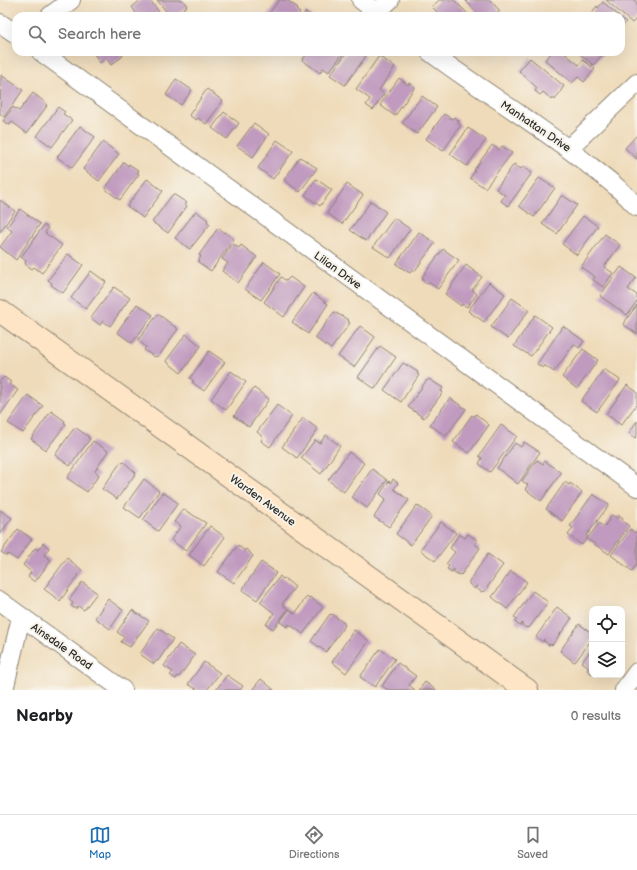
<!DOCTYPE html>
<html lang="en">
<head>
<meta charset="utf-8">
<style>
	body { margin:0; font-family:"Balsamiq Sans",sans-serif; background:#f6f6f6; color:#202124 }
	.controls { position:absolute; right:12px; bottom:12px; display:grid; overflow:hidden; border-radius:8px; box-shadow:0 4px 16px #0002 }
	.controls button { width:36px; height:36px; display:grid; place-items:center; padding:0; border:0; border-bottom:1px solid #e0e0e0; background:#fff; color:#202124; font:20px sans-serif }
	.list { margin:0; padding:0; list-style:none }
	h2 { display:flex; justify-content:space-between; align-items:center; height:52px; margin:0; padding:0 16px; font-size:17px }
	h2 small { font-size:13px; font-weight:400; color:#757577 }
	.icon { flex:none; width:22px; height:22px; fill:none; stroke:currentColor; stroke-width:2; stroke-linecap:round; stroke-linejoin:round }
	.map { position:relative; flex:none; width:637px; height:690px; overflow:hidden }
	.search { position:absolute; background:#fff; box-shadow:0 4px 16px #0002; left:12px; right:12px; top:12px; height:44px; display:flex; align-items:center; gap:10px; box-sizing:border-box; padding:0 14px; border-radius:12px; color:#757577; font-size:15px }
	.sheet { height:124px; background:#fff }
	nav { display:flex; justify-content:space-around; align-items:center; box-sizing:border-box; height:56px; border-top:1px solid #e0e0e0; background:#fff; font-size:11px; color:#757577 }
	nav a { display:grid; justify-items:center; gap:2px }
	nav .on { color:#1f6fb2 }
	.map>svg:first-child { display:block }
	.building { fill:#c09abf }
	.lines { fill:none; stroke-linecap:round; stroke-linejoin:round }
	.minor-casing { stroke:#8d8372; stroke-width:20 }
	.secondary-casing { stroke:#8d8372; stroke-width:24 }
	.minor { stroke:#fff; stroke-width:18 }
	.secondary { stroke:#fee5c5; stroke-width:22 }
	.labels { text-anchor:middle; stroke-width:4; stroke-linejoin:round; paint-order:stroke }
	.street-label { font-size:11px; fill:#2b2b2b; stroke:#f7f3e8 }
</style>
</head>
<body>
<div class="map">
<svg width="637" height="690" viewBox="0 0 637 690">
	<rect width="100%" height="100%" fill="#f7f3e8"/>
	<filter id="ink" filterUnits="userSpaceOnUse"><feTurbulence type="fractalNoise" baseFrequency=".025" numOctaves="2"/><feDisplacementMap in="SourceGraphic" scale="8" xChannelSelector="R" yChannelSelector="G"/><feConvolveMatrix kernelMatrix="1 2 1 2 8 2 1 2 1" color-interpolation-filters="sRGB"/></filter>
	<filter id="wash" filterUnits="userSpaceOnUse"><feTurbulence type="fractalNoise" baseFrequency=".012" numOctaves="4" result="noise"/><feDisplacementMap in="SourceGraphic" scale="16" xChannelSelector="R" yChannelSelector="G"/><feGaussianBlur stdDeviation="0.9" result="paint"/><feColorMatrix in="noise" values="0 0 0 0 0 0 0 0 0 0 0 0 0 0 0 0 0 1.4 0 .05"/><feComposite in="paint" operator="in"/></filter>
	<g filter="url(#wash)">
		<rect width="100%" height="100%" fill="#efdbba"/>
		<g id="blocks">
			<path class="building" d="M141 0H150L159 12 153 16H138L132 7Z
				M157 0H183L187 6 178 13 181 16H170Z
				M279 0H287L298 8 296 10 300 13 298 16H267Z
				M439 0H454L469 15 468 16H441L432 7Z
				M465 0H490L500 11 495 16H480Z
				M606 0H634L637 3V18L632 23Z
				M603 2 619 16H589L597 6 598 8Z
				M306 12 312 16H303Z
				M621 18 626 22 622 27 623 28 621 31Z
				M93 52H120L123 56 111 65 106 58 100 63Z
				M311 52H344L329 72 323 68 320 73 302 60 307 54 309 55Z
				M347 52H360L366 56 345 85 330 75Z
				M552 52H563L579 65 583 60 595 69 584 82 578 77 572 83 545 60Z
				M578 52H605L593 65Z
				M379 56 395 67 379 90 384 94 373 110 366 105 370 99 356 89Z
				M530 58 564 86 555 100 553 98 552 100 543 92 540 95 535 91 537 88 519 71Z
				M1 75 23 90 4 117 0 114Z
				M399 78 408 85 409 83 415 87 395 116 380 105Z
				M176 79 192 90 181 105 166 95Z
				M207 89 223 101 206 124 198 118 196 120 189 115Z
				M33 93 47 104 45 106H47L27 133 12 122 10 125 3 121 13 107 19 111Z
				M422 96 437 107 417 134 402 123Z
				M58 107 65 112 63 114 72 120 52 147 37 136Z
				M224 112 239 123 227 139 212 128Z
				M444 114 452 119 454 117 459 121 458 123 461 125 443 151 426 139Z
				M254 123 269 134 253 157 237 146Z
				M80 126 95 137 72 168 57 157Z
				M468 128 486 140 467 166 450 154Z
				M637 135V159L625 148Z
				M277 140 293 151 273 179 258 168Z
				M103 142 119 154 99 181 83 169Z
				M492 145 499 150 502 146 512 153 485 188 470 178 475 171 474 170Z
				M300 157 317 168 300 192 284 180Z
				M124 162 128 166 129 164 139 171 137 173 139 174 120 200 105 189Z
				M514 164 521 169 523 166 532 173 508 206 501 201 505 195 496 189Z
				M539 178 555 188 534 217 519 206Z
				M147 179 163 191 143 218 127 206Z
				M316 179 332 190 320 206 305 195Z
				M347 184 363 195 342 224 327 213Z
				M173 194 187 203 185 205 187 206 168 233 152 222Z
				M562 195 577 205 557 234 542 224Z
				M0 200 15 211 0 232Z
				M371 201 386 212 366 241 350 230Z
				M20 209 40 224 16 260 0 247 12 231 7 227Z
				M196 211 208 220 207 222 210 224 190 249 175 238Z
				M583 216 598 226 577 255 562 244Z
				M394 218 410 229 390 258 373 247Z
				M44 225 48 228 45 233 62 245 42 273 34 267 32 269 25 264 26 261 21 257Z
				M218 228 234 239 211 271 198 262 201 256 199 255Z
				M419 232 435 243 414 272 412 270 410 273 396 264Z
				M605 234 620 245 604 267 613 273 603 287 593 280 595 277 581 267Z
				M233 244 239 248 241 245 257 257 238 283 222 271 228 263 222 259Z
				M443 249 459 260 438 289 428 282 427 284 422 280 423 278 422 277Z
				M68 254 83 265 63 293 51 285 52 283 48 280Z
				M264 262 280 274 261 300 245 289Z
				M466 265 482 277 472 290 477 294 467 307 462 304 461 306 445 294Z
				M621 267 636 278 628 289 637 295V301L627 315 600 296Z
				M91 271 106 282 86 309 71 298Z
				M281 277 286 281 290 277 304 287 284 317 264 302Z
				M489 282 505 294 484 322 468 311Z
				M114 287 130 298 110 326 103 321 100 325 91 318Z
				M313 293 328 304 308 334 292 322Z
				M512 298 529 310 508 339 491 327Z
				M137 304 153 315 132 343 117 332Z
				M637 305V334L623 324Z
				M334 312 349 320 348 322 350 323 331 349 315 338Z
				M158 314 178 329 158 357 156 356 155 357 144 350 146 347 138 340Z
				M535 315 552 327 531 356 514 346Z
				M360 326 375 337 354 367 338 356Z
				M563 326 584 341 579 348 574 344 554 372 544 365 543 368 537 364Z
				M186 334 201 346 181 373 166 361Z
				M380 346 396 357 375 389 358 377Z
				M583 349 598 360 577 389 562 377Z
				M209 351 225 362 204 391 192 382 194 381 190 378Z
				M403 363 418 372 417 374 419 375 401 402 384 390Z
				M604 369 620 380 597 412 581 401Z
				M231 371 246 382 226 410 211 399Z
				M4 377 11 382 9 384 18 390 0 415V381Z
				M429 379 443 388 441 391 443 392 424 418 408 407 426 381H427Z
				M627 385 637 392V404L621 425 606 414Z
				M254 388 269 399 249 427 234 416Z
				M28 395 43 406 23 433 8 423Z
				M450 398 466 409 446 436 430 425Z
				M277 405 292 416 270 447 261 441 263 437 257 432Z
				M51 411 65 421 64 423 66 424 46 450 31 439Z
				M476 414 489 425 469 453 453 442 472 415 474 417Z
				M303 418 318 429 297 458 282 447Z
				M637 421V436L635 438 629 433Z
				M501 425 517 436 490 472 479 464 482 458 479 456Z
				M75 427 89 437 88 438 90 439 70 466 55 455Z
				M326 435 340 446 321 474 301 458 315 440 320 443Z
				M93 441 108 451 95 471 99 475 87 492 67 478Z
				M524 442 540 452 518 484 497 468 515 443 521 447Z
				M349 452 364 463 344 492 328 480Z
				M537 460 543 464 545 461 561 473 541 501 525 489 528 485 522 481Z
				M121 462 123 463 124 462 136 473 117 499 102 489Z
				M372 469 387 480 367 508 352 497Z
				M144 479 159 491 140 518 124 507Z
				M393 479 398 483 394 489 409 500 389 527 374 517 386 499 380 494 389 481 391 483Z
				M565 482 569 485 570 483 582 492 562 521 546 509Z
				M162 493H164L178 503 158 531 143 520Z
				M593 494 609 505 586 536 588 537 582 545 568 535 573 528 570 526Z
				M417 505 432 516 411 545 396 534Z
				M183 509 206 523 186 551 171 540 181 526 174 522Z
				M0 510 12 518 0 534Z
				M612 515 617 518 618 515 623 519 622 521 629 526 609 554 587 539 599 523 604 527Z
				M441 522 456 533 435 561 420 550Z
				M210 526 225 537 204 566 189 555Z
				M18 529 32 539 17 560 8 554 7 556 1 552Z
				M630 529 635 533 637 530V564L632 571 611 555Z
				M459 534 465 538 468 534 477 540 475 544 480 548 461 575 460 574 459 575 454 572V569L452 572 447 569 449 566 446 564 455 552 450 548Z
				M43 543 49 548 44 555 51 560 35 582 28 577 31 572 23 565 35 548 38 550Z
				M238 545 245 551 246 549 250 552V553L253 556 234 583 218 572Z
				M488 554 503 565 484 592 483 591 482 592 477 589 478 587 476 586 475 589 469 584V581Z
				M67 558 82 570 60 601 44 589Z
				M261 562 273 570H272L276 573 257 600 242 590Z
				M511 571 527 582 507 609 492 597Z
				M280 576 283 579 284 578 295 587 282 604 288 609 273 629 266 624 274 613 260 602Z
				M82 582 97 593 84 610 78 606 76 609 71 606 73 603 69 600Z
				M533 591 548 602 529 628 527 627 526 628 522 625V623L520 626 515 622 517 619 514 617Z
				M307 596 309 598 310 597 323 607 303 634 289 624 287 627 280 622 289 609 295 614Z
				M108 599 123 610 110 629 95 618Z
				M557 607 572 618 552 645 551 644 549 645 544 641V639L543 642 536 637Z
				M132 610 149 621 130 647 121 642 124 637 117 632Z
				M330 614 331 615 332 614 344 623V624L345 625 326 652 311 641Z
				M579 624 592 633V639L576 661 574 662 560 651Z
				M158 628 173 639 158 661H156L154 664 140 654Z
				M354 630 369 641 346 673 332 662Z
				M179 644 195 655 179 677 178 676 176 679 170 675 173 672 164 666Z
				M380 649 395 659 375 687 360 677Z
				M592 649V674L587 670 589 667 582 662Z
				M204 662 220 673 207 690H198L188 684Z
				M398 663 416 676 409 685 415 690H388L382 686Z
				M227 675 243 686 240 690H216Z
				M261 679 274 690H252Z
				M425 682 436 690H419Z"/>
		</g>
	</g>
	<g filter="url(#ink)">
		<use href="#blocks" fill-opacity="0" stroke="#8d8372" stroke-width="1"/>
		<g class="lines">
			<g class="minor-casing">
				<path id="minor" d="M361 0 382 16
					M377 12 390 0
					M50 16 71 0
					M0 23 16 34
					M41 52 637 487
					M430 52C482 91 538 124 589 165 606 178 622 190 637 207
					M569 148 637 83
					M0 601 123 690
					M4 690 21 617
					M624 690 637 672"/>
			</g>
			<g class="secondary-casing">
				<path id="secondary" d="M0 311 527 690"/>
			</g>
			<use href="#minor" class="minor"/>
			<use href="#secondary" class="secondary"/>
		</g>
	</g>
	<g class="labels">
		<g class="street-label">
			<text transform="translate(536 126) rotate(34)" y="4">Manhattan Drive</text>
			<text transform="translate(338 270) rotate(36)" y="4">Lilian Drive</text>
			<text transform="translate(263 500) rotate(36)" y="4">Warden Avenue</text>
			<text transform="translate(62 646) rotate(35)" y="4">Ainsdale Road</text>
		</g>
	</g>
</svg>
<div class="controls">
<button><svg class="icon" aria-label="locate" viewBox="0 0 24 24"><circle cx="12" cy="12" r="6"/><path d="M12 2v4M12 18v4M2 12h4M18 12h4"/></svg></button>
<button><svg class="icon" aria-label="layers" viewBox="0 0 24 24"><path d="M12 4l9 5-9 5-9-5zM3 14l9 5 9-5"/></svg></button>
</div>
<div class="search"><svg class="icon" aria-label="search" viewBox="0 0 24 24"><circle cx="10" cy="10" r="6"/><path d="M15 15l6 6"/></svg>Search here</div>
</div>
<section class="sheet">
<h2>Nearby<small>0 results</small></h2>
<ul class="list">
</ul>
</section>
<nav>
<a class="on"><svg class="icon" aria-label="map" viewBox="0 0 24 24"><path d="M3 6l6-2 6 2 6-2v14l-6 2-6-2-6 2zM9 4v14M15 6v14"/></svg>Map</a>
<a><svg class="icon" aria-label="directions" viewBox="0 0 24 24"><path d="M12 3l9 9-9 9-9-9zM9 14v-3h6M13 9l2 2-2 2"/></svg>Directions</a>
<a><svg class="icon" aria-label="saved" viewBox="0 0 24 24"><path d="M7 4h10v16l-5-4-5 4z"/></svg>Saved</a>
</nav>
</body>
</html>
